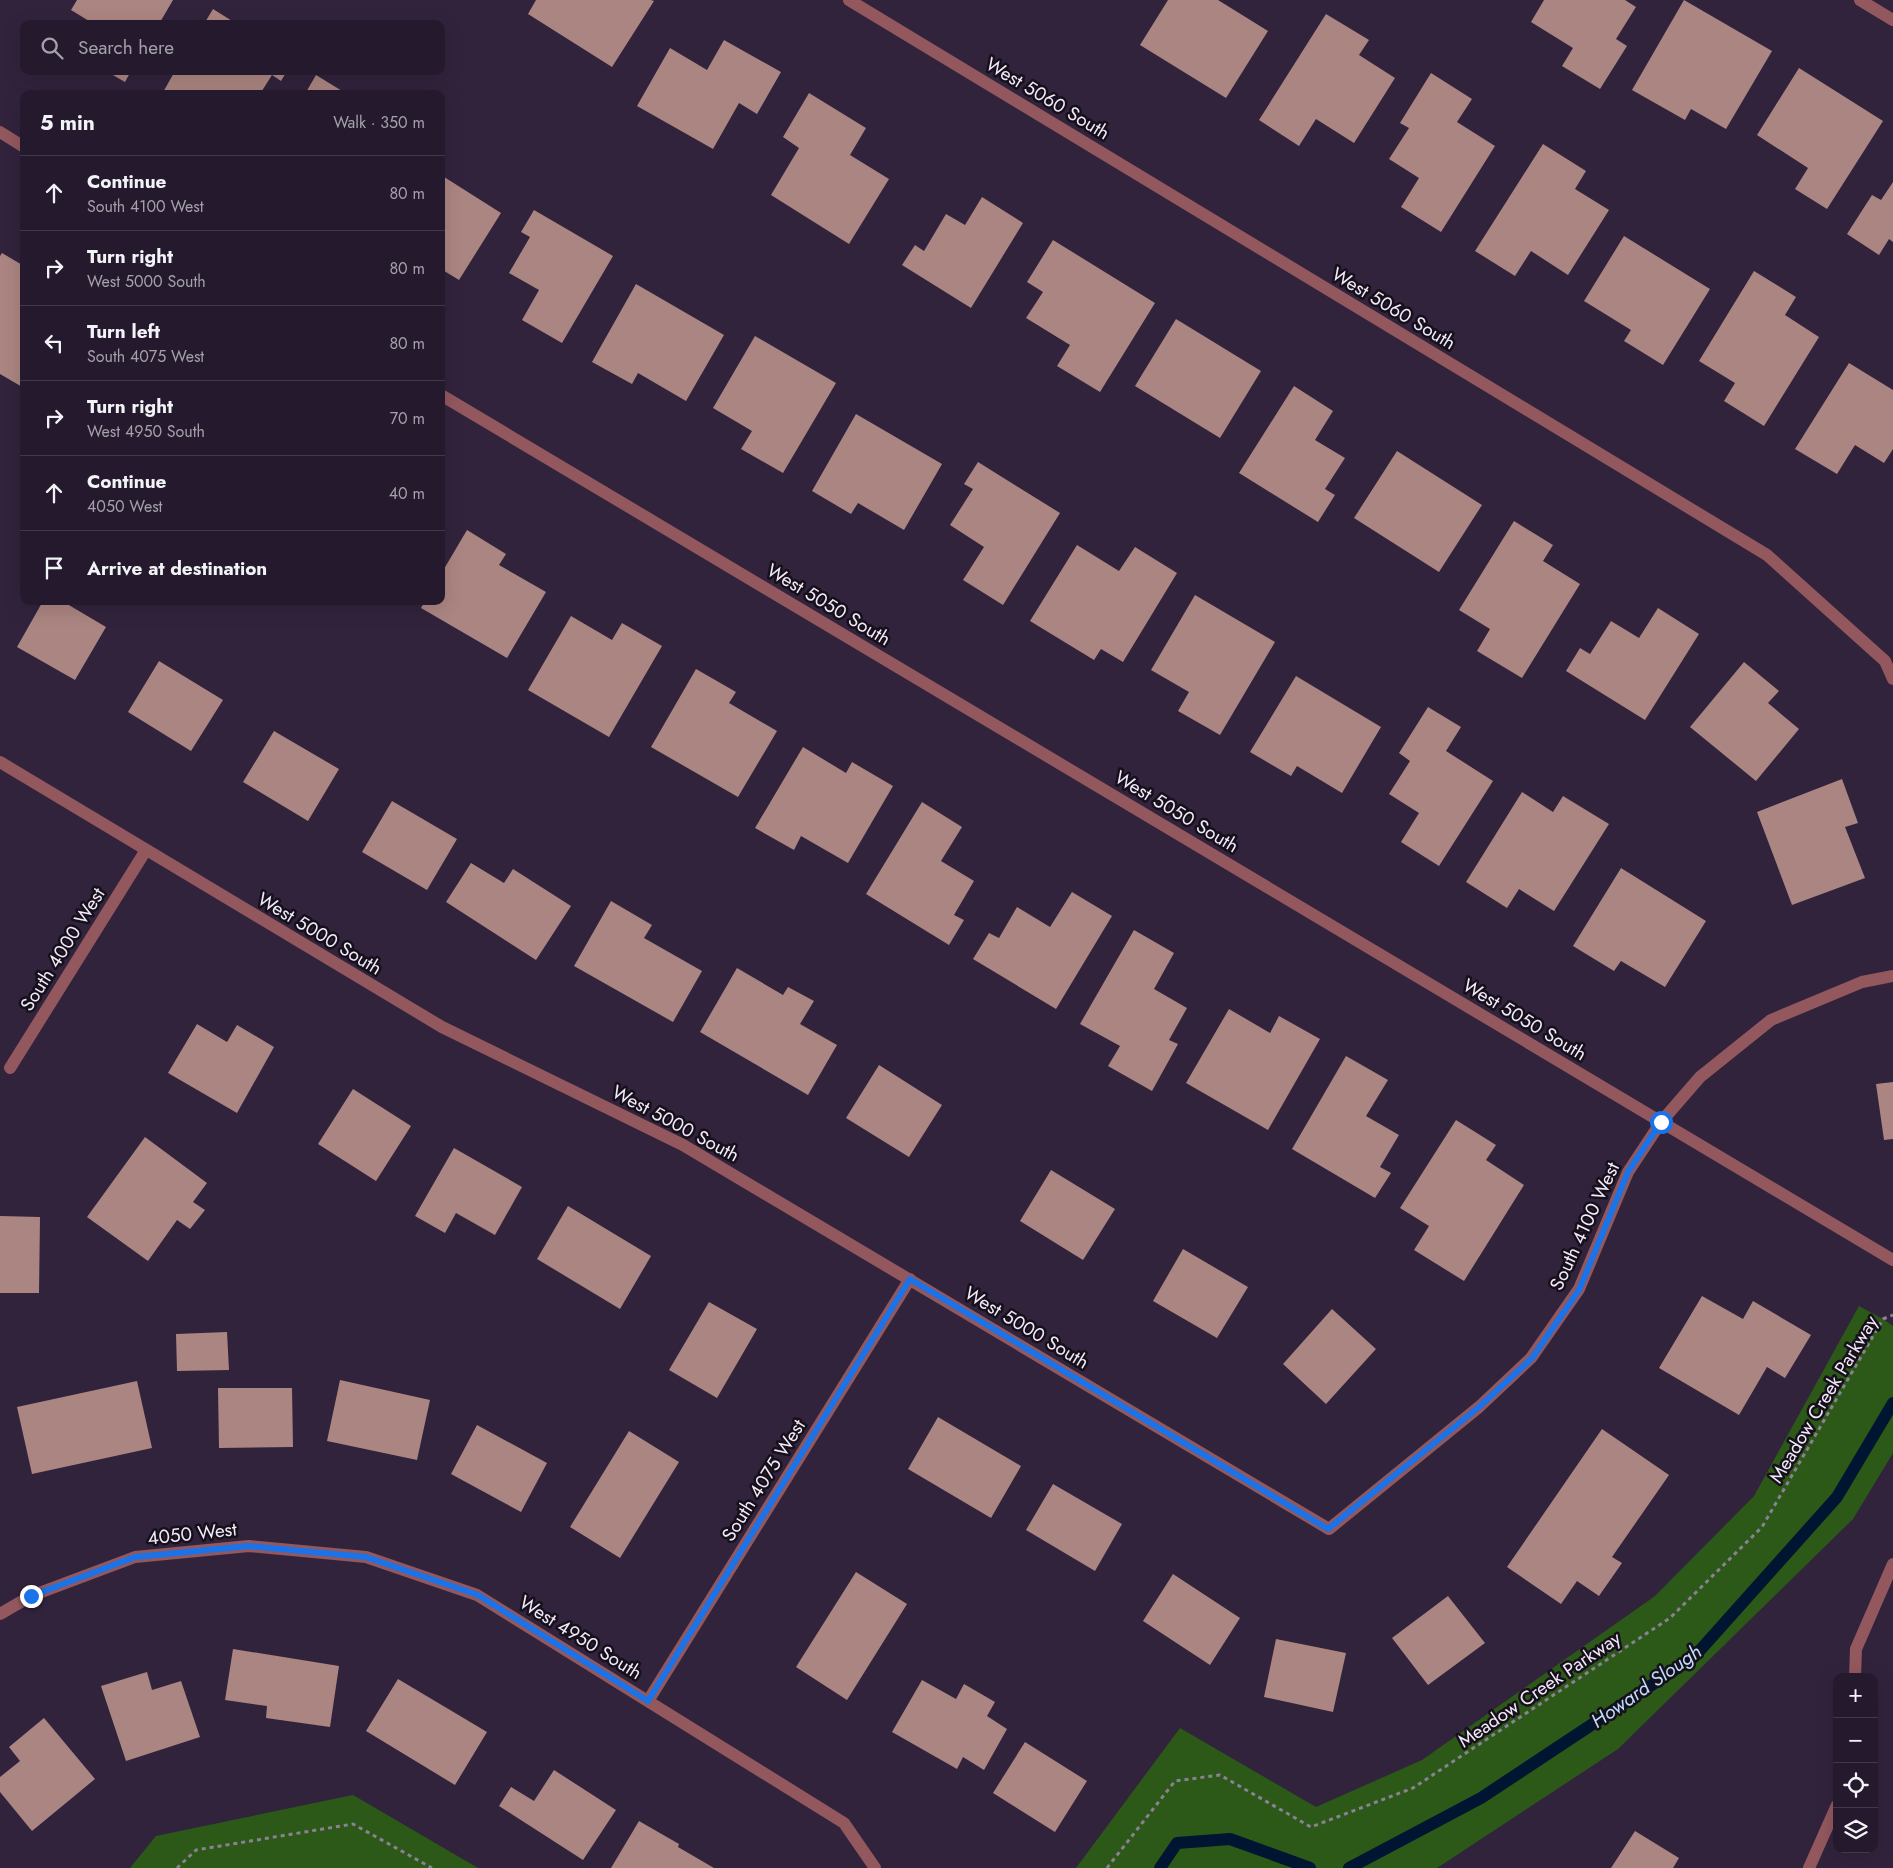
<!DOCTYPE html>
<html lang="en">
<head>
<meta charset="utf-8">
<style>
	body { margin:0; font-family:Jost,sans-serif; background:#312739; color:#f1f3f6 }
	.controls { position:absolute; right:15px; bottom:15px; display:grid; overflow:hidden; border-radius:10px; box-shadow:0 5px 20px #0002 }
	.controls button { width:45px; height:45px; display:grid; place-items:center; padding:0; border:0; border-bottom:1px solid #423849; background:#251a2d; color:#f1f3f6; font:25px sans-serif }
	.stop { position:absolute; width:15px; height:15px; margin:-11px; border:4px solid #1a73e8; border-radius:50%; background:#fff }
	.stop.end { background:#1a73e8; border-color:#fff; box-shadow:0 1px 5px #0008 }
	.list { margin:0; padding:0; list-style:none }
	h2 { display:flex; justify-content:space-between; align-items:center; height:65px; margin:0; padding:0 20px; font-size:21px }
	h2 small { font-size:16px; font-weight:400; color:#a3a1aa }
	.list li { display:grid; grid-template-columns:32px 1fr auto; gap:15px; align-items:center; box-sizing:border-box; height:75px; padding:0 20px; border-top:1px solid #423849 }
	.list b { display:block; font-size:19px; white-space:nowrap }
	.list p { margin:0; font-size:16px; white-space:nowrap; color:#a3a1aa }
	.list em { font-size:16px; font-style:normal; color:#a3a1aa }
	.icon { flex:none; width:28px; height:28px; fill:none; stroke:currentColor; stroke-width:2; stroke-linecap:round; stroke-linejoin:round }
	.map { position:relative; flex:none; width:1893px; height:1868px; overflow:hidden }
	.search { position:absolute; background:#251a2d; box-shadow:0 5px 20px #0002; left:20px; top:20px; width:425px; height:55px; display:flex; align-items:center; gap:12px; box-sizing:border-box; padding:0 18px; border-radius:10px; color:#a3a1aa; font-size:19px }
	.panel { position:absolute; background:#251a2d; box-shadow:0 5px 20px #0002; left:20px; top:90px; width:425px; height:515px; border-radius:10px }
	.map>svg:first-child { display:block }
	.green { fill:#2c5918 }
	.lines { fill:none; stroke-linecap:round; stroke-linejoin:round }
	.stream { stroke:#001532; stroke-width:12 }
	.building { fill:#ab8581 }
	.path { stroke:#8b8095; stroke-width:3; stroke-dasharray:4 4; stroke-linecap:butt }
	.minor { stroke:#92585e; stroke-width:12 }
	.route { stroke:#1a73e8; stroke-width:6 }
	.labels { text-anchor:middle; stroke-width:5; stroke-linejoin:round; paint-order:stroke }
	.street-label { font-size:19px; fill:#f2e9fa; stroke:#16101b }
	.water-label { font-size:20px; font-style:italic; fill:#bfdeff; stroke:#16101b }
</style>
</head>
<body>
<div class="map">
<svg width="1893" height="1868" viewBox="0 0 1893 1868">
	<rect width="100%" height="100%" fill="#31233c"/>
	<path class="green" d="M1859 1306 1883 1319 1893 1326V1453L1853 1519 1618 1749 1437 1868H1076L1180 1728 1316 1807 1422 1760 1655 1596 1754 1496Z
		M353 1795 478 1868H130L156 1836Z"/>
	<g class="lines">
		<path class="stream" d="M1160 1868 1177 1843 1230 1839 1310 1868
			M1349 1868 1481 1798 1694 1657 1837 1497 1893 1403"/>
	</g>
	<path class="building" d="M77 0H173L159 24H94L71 10Z
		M536 0H651L654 1 612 67 528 14Z
		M1168 0H1218L1268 31 1226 98 1140 45Z
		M1544 0H1625L1636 7 1616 39 1627 46 1600 89 1562 66 1573 48 1531 22Z
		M1684 0 1772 51 1726 129 1691 109 1685 120 1632 90Z
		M213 9 237 24H204Z
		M1326 14 1369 40 1359 55 1395 78 1354 143 1316 119 1299 146 1259 120Z
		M724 40 781 72 757 114 739 103 713 149 637 106 670 48 707 70Z
		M1799 68 1883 121 1827 209 1795 189 1808 168 1757 135Z
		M106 71H131L125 82Z
		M175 71H287L281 81 272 75 260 94H223L219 91 217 94H162Z
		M1431 73 1472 99 1457 122 1495 146 1441 232 1401 207 1419 178 1389 159 1409 128 1400 123Z
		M316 75 347 94H305Z
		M809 93 866 128 850 155 889 179 849 244 771 195 799 148 783 137Z
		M1543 144 1586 171 1575 189 1609 210 1568 275 1531 251 1515 276 1475 251Z
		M441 175 501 213 459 280 441 269Z
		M1893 182V242L1889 239 1879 255 1847 234 1872 195 1881 200Z
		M982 197 1023 223 971 308 902 265 915 245 924 251 946 214 965 225Z
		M534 210 613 256 562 343 522 320 539 290 509 273 530 237 521 232Z
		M1624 236 1710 289 1663 365 1624 341 1631 330 1584 301Z
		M1053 240 1155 303 1100 392 1057 366 1070 345 1026 318 1043 292 1027 282Z
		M2 253 24 266V388L0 374V256Z
		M1754 271 1796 297 1785 315 1819 337 1764 426 1724 401 1735 383 1699 361Z
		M636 284 724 335 686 401 638 373 632 384 592 362Z
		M1176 319 1261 371 1220 438 1135 386Z
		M755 336 836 383 783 473 741 449 752 431 713 408Z
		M1849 363 1893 390V449L1884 463 1855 445 1837 474 1795 449Z
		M1294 386 1333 411 1315 440 1345 458 1325 489 1335 495 1318 522 1239 473Z
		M856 414 942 464 904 530 858 503 851 514 812 491Z
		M1397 451 1482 505 1439 572 1354 518Z
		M978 462 1060 513 1003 605 963 580 984 547 950 525 973 489 964 484Z
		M1514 521 1553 545 1543 561 1580 584 1522 678 1477 651 1490 629 1459 610Z
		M467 530 506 554 499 565 546 592 507 658 421 608 425 601H441V574Z
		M1077 545 1119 571 1135 547 1177 573 1123 662 1101 649 1094 660 1030 621Z
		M1195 595 1275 642 1220 735 1178 711 1189 692 1151 670Z
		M43 601H62L106 627 75 680 17 647Z
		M1658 608 1699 634 1645 720 1566 671 1580 648 1590 654 1611 621 1639 638Z
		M571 616 612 640 622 623 662 646 609 737 528 690Z
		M159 661 223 700 191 751 128 712Z
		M1744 662 1779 691 1768 703 1799 729 1756 781 1690 727Z
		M696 669 736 692 729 703 777 731 738 797 651 747Z
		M1296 676 1381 727 1342 793 1297 766 1291 776 1250 752Z
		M1428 707 1461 727 1446 751 1493 781 1439 866 1401 842 1419 813 1389 794 1410 761 1399 753Z
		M274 731 339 769 308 821 243 782Z
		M803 747 846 773 852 762 893 786 848 863 801 836 794 850 755 828Z
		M1842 779 1858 823 1845 827 1865 878 1792 905 1757 812Z
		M1522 792 1553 812 1563 796 1609 824 1554 911 1519 889 1507 908 1466 882Z
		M392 801 457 839 427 890 362 852Z
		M922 802 962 827 941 861 974 881 954 915 964 920 949 945 866 894Z
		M471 863 504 883 513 869 571 906 536 960 446 902Z
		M1621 868 1706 921 1665 987 1621 961 1614 971 1573 946Z
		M1072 892 1112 916 1056 1009 973 959 989 933 999 938 1017 907 1050 927Z
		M611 901 652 925 644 938 702 971 673 1022 574 966Z
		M1134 930 1174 953 1154 989 1187 1008 1169 1040 1178 1044 1152 1091 1108 1066 1120 1046 1080 1024Z
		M737 968 783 995 788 987 814 1001 800 1024 837 1045 808 1095 700 1032Z
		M1229 1009 1270 1033 1279 1016 1320 1039 1268 1130 1186 1083Z
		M197 1024 227 1042 237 1025 274 1047 237 1113 168 1073Z
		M1346 1056 1388 1080 1366 1116 1399 1135 1380 1167 1391 1173 1375 1198 1292 1149Z
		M879 1065 942 1105 909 1157 846 1118Z
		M1893 1082V1139L1884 1140 1876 1084Z
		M353 1089 411 1126 376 1181 318 1144Z
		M1456 1120 1496 1145 1486 1160 1524 1185 1464 1281 1414 1250 1429 1226 1400 1208Z
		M145 1137 207 1183 193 1202 205 1210 190 1229 177 1220 148 1261 87 1217Z
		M454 1148 522 1187 495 1235 456 1213 445 1233 415 1216Z
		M1051 1170 1115 1209 1083 1260 1020 1221Z
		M568 1206 651 1256 620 1309 537 1259Z
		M0 1216 40 1217 39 1293H0Z
		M1183 1249 1248 1287 1217 1338 1153 1301Z
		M1702 1296 1743 1319 1753 1301 1811 1335 1785 1378 1767 1367 1739 1415 1659 1368Z
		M709 1302 757 1329 717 1398 669 1370Z
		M1332 1309 1376 1349 1326 1404 1283 1364Z
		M227 1332 229 1370 177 1371 176 1334Z
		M340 1380 430 1400 417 1460 327 1441Z
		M137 1381 152 1448 32 1474 17 1407Z
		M218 1388H292L293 1447 219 1448Z
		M938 1417 1021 1466 991 1518 908 1469Z
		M477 1425 547 1463 521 1512 451 1474Z
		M1602 1429 1669 1475 1612 1557 1622 1563 1599 1596 1577 1581 1561 1604 1507 1567Z
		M629 1431 679 1462 620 1558 570 1527Z
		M1053 1484 1122 1524 1095 1571 1026 1530Z
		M856 1572 907 1604 847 1700 796 1667Z
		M1173 1574 1240 1618 1210 1665 1143 1621Z
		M1448 1596 1485 1643 1428 1685 1392 1638Z
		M1276 1639 1346 1653 1333 1712 1264 1697Z
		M233 1649 339 1666 330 1727 266 1718 267 1706 225 1700Z
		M147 1672 152 1690 181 1681 200 1737 126 1761 101 1686Z
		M398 1679 487 1732 455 1785 366 1731Z
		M922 1680 956 1699 964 1684 995 1702 987 1716 1007 1729 984 1770 963 1757 957 1769 892 1732Z
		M44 1718 95 1779 32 1831 0 1792V1777L20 1761 9 1747Z
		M1025 1742 1087 1781 1055 1832 993 1793Z
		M554 1770 616 1810 583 1860 499 1806 511 1787 534 1801Z
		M639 1821 679 1844 678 1847 714 1868H611Z
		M1635 1831 1679 1858 1673 1868H1611Z"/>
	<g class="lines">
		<path class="path" d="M177 1868 196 1850 353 1824 432 1868
			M1107 1868 1175 1781 1220 1775 1311 1827 1413 1788 1670 1618 1762 1527 1883 1319 1893 1315"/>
		<path class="minor" d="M849 0 1767 555 1885 661 1893 679
			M1860 0 1893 20
			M0 132 24 147
			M441 395 1893 1260
			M0 762 442 1027 683 1145 1329 1529 1479 1407 1531 1358 1579 1289 1628 1172 1661 1122 1700 1077 1771 1020 1862 982 1893 976
			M10 1068 146 850
			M0 1614 31 1596 135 1557 249 1546 366 1557 477 1595 844 1823 875 1868
			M1855 1677 1856 1649 1893 1564
			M648 1701 910 1279
			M1809 1868 1837 1805"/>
	</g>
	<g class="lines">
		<path class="route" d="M31 1596 135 1557 249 1546 366 1557 478 1595 648 1701 910 1279 1328 1529 1479 1407 1532 1358 1579 1290 1628 1172 1661 1122"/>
	</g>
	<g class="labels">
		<g class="street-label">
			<text transform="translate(1048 98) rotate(31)" y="7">West 5060 South</text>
			<text transform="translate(1394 308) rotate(31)" y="7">West 5060 South</text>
			<text transform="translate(829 604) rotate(31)" y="7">West 5050 South</text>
			<text transform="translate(1177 811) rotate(31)" y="7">West 5050 South</text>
			<text transform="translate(320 933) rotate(31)" y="7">West 5000 South</text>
			<text transform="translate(62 949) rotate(-58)" y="7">South 4000 West</text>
			<text transform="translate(1525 1019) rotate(31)" y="7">West 5050 South</text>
			<text transform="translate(676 1123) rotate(28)" y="7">West 5000 South</text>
			<text transform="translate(1584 1226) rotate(-65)" y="7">South 4100 West</text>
			<text transform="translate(1027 1327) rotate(31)" y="7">West 5000 South</text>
			<text transform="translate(1823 1399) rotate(-59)" y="7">Meadow Creek Parkway</text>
			<text transform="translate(763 1480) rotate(-58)" y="7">South 4075 West</text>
			<text transform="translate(192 1533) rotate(-6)" y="7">4050 West</text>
			<text transform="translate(581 1637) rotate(32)" y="7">West 4950 South</text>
			<text transform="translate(1539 1689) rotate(-34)" y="7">Meadow Creek Parkway</text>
		</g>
		<g class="water-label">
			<text transform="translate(1646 1686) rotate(-35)" y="7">Howard Slough</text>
		</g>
	</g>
</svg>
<div class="controls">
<button>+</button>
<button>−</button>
<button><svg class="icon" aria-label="locate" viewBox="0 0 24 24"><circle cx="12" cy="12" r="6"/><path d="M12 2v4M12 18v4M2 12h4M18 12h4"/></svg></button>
<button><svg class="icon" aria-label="layers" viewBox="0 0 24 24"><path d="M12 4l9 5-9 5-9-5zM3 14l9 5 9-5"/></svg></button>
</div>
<div class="stop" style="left:1661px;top:1122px"></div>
<div class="stop end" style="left:31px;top:1596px"></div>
<div class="search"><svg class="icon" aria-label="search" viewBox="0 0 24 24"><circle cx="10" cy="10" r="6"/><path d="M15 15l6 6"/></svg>Search here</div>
<section class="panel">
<h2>5 min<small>Walk · 350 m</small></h2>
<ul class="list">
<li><svg class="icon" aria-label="ahead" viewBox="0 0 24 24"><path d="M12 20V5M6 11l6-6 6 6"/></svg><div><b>Continue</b><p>South 4100 West</p></div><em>80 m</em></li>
<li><svg class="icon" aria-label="right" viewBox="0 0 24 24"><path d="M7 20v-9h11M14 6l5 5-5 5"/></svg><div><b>Turn right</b><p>West 5000 South</p></div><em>80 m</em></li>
<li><svg class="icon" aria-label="left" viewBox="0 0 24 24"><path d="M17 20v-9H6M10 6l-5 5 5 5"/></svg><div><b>Turn left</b><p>South 4075 West</p></div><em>80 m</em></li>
<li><svg class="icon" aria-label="right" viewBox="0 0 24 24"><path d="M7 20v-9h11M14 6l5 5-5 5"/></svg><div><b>Turn right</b><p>West 4950 South</p></div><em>70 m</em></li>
<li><svg class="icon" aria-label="ahead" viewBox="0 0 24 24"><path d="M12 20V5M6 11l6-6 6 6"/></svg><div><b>Continue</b><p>4050 West</p></div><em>40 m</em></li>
<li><svg class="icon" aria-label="arrive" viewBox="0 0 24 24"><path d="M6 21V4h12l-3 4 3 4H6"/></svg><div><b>Arrive at destination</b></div></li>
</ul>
</section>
</div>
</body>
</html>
